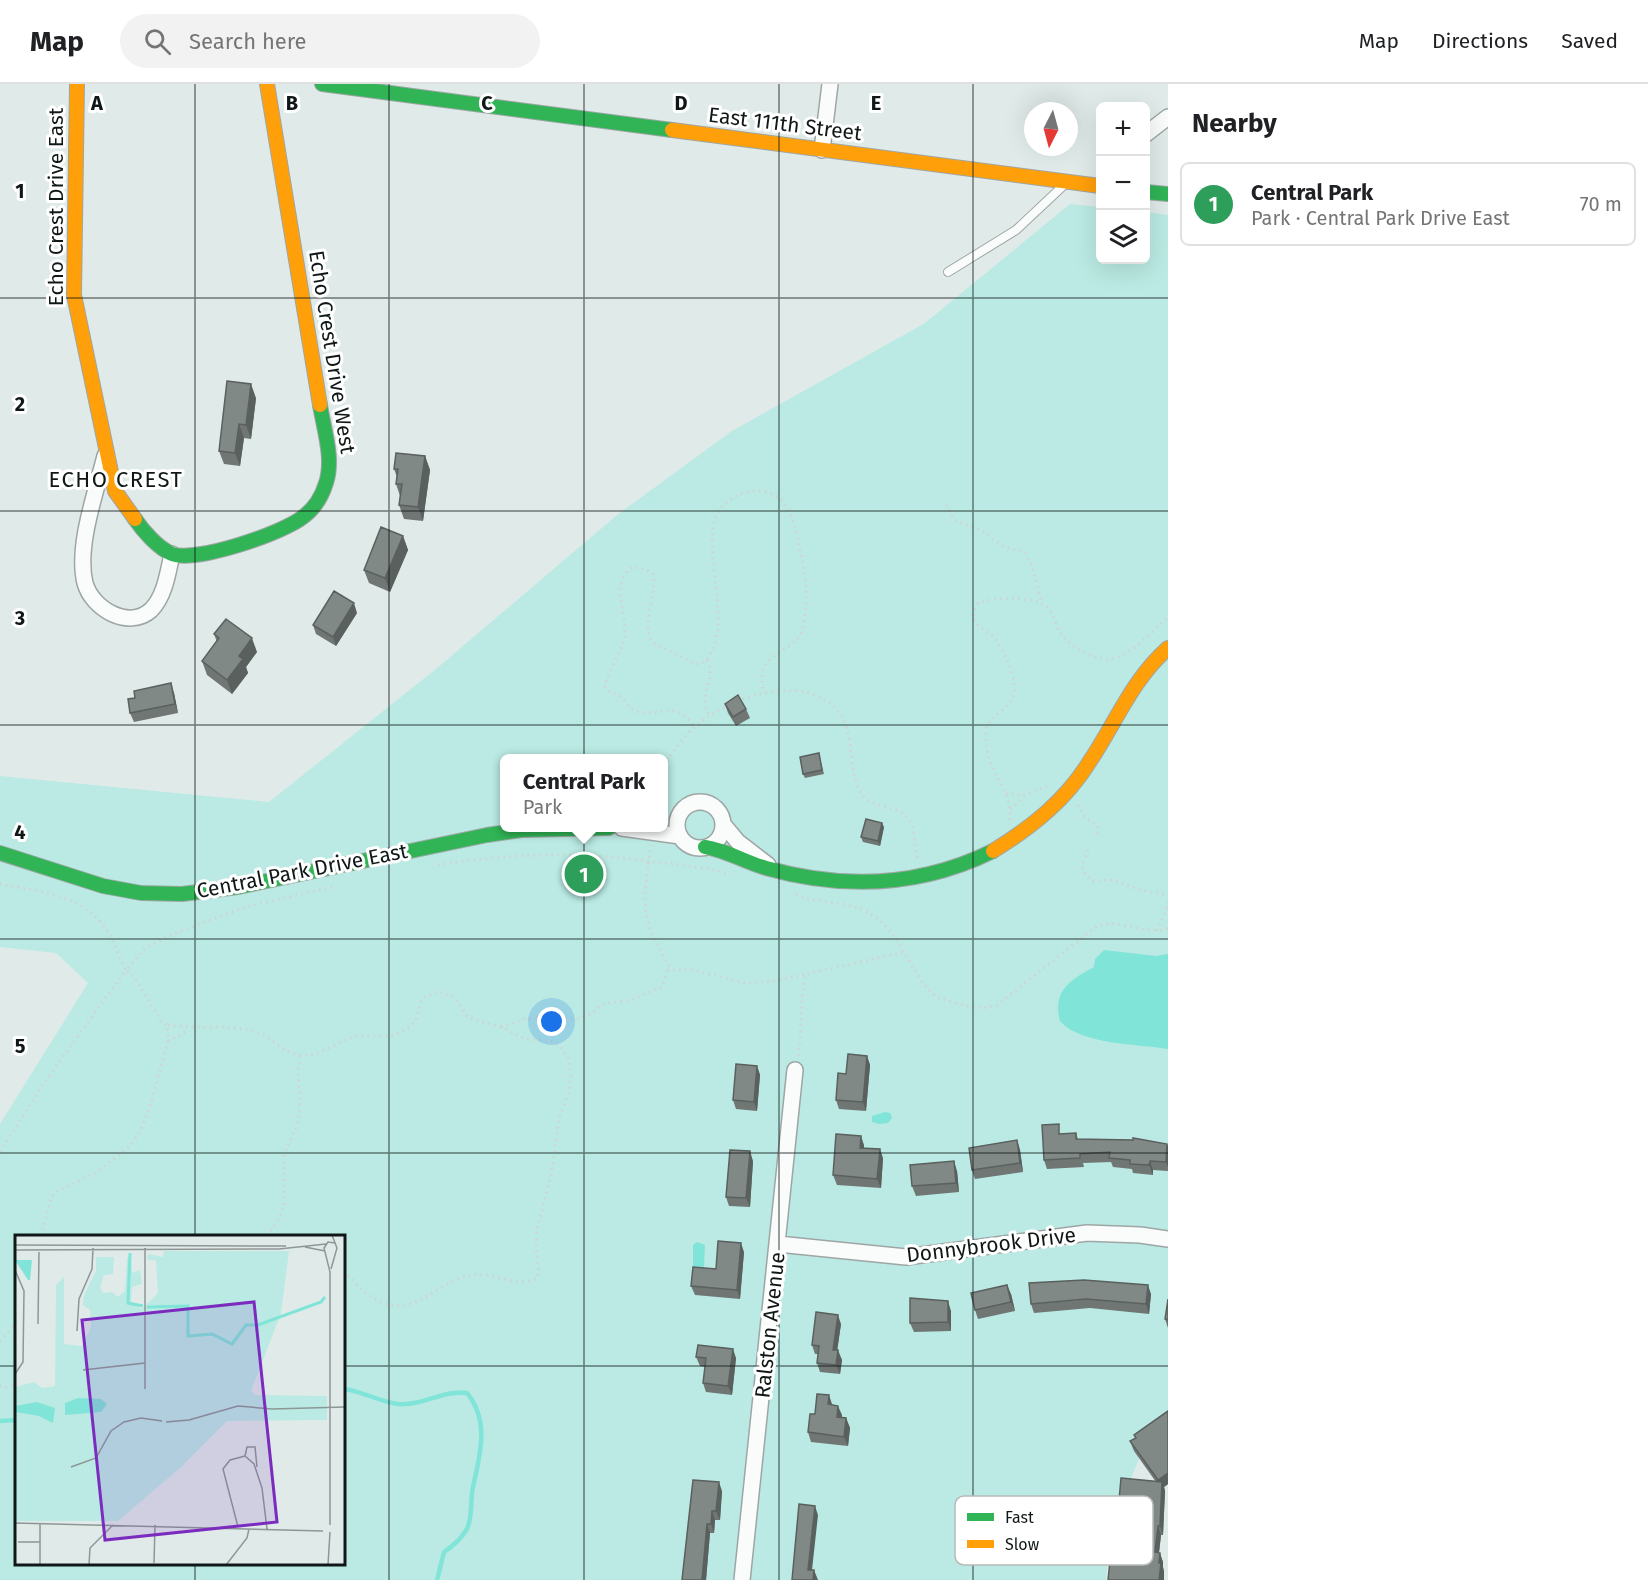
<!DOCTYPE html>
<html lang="en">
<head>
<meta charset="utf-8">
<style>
	body { margin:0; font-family:"Fira Sans",sans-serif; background:#f2f2f2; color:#202124 }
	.controls { position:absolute; right:18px; top:18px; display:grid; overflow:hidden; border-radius:9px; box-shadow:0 6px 24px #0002 }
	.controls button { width:54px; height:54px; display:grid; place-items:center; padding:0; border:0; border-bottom:2px solid #e0e0e0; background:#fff; color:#202124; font:30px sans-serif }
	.compass { position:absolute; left:1024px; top:18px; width:54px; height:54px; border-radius:50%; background:#fff; box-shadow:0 6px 24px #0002; rotate:186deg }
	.you { position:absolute; left:552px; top:938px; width:21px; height:21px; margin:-15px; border:4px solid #fff; border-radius:50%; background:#1a73e8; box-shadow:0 0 0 9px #1a73e833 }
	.badge { display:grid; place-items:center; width:39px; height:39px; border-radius:50%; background:#596260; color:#fff; font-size:20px; font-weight:700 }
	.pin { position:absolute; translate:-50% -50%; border:3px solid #fff; box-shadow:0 2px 6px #0006 }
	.popup { position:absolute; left:500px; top:670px; width:168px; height:78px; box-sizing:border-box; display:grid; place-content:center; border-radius:9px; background:#fff; filter:drop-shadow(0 2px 4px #0005); font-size:20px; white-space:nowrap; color:#757577 }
	.popup b { font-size:22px; color:#202124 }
	.popup::after { content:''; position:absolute; left:50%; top:100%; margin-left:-12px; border:12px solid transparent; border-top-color:#fff }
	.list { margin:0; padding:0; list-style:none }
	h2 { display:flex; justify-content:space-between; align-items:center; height:78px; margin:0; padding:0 24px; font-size:26px }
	h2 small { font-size:20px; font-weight:400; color:#757577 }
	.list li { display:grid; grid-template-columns:39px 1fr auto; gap:18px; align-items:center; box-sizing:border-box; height:84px; margin:0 12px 12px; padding:0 12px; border:2px solid #e0e0e0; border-radius:9px }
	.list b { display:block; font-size:22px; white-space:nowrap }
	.list p { margin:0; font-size:20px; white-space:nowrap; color:#757577 }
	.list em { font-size:20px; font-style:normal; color:#757577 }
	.icon { flex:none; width:33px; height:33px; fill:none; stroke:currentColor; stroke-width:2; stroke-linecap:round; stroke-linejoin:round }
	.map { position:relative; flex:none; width:1168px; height:1496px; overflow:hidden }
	header { display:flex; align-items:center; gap:36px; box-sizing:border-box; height:84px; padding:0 30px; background:#fff; border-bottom:2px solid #e0e0e0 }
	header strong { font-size:28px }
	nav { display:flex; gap:33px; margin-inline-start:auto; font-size:21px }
	.search { width:420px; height:54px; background:#f2f2f2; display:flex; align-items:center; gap:15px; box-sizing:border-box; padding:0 21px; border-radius:33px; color:#757577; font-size:22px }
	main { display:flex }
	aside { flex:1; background:#fff }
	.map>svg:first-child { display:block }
	.green { fill:#baeae3; fill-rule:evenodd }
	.water { fill:#81e4d8 }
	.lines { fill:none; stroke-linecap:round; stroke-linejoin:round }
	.stream { stroke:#81e4d8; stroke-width:4.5 }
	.lane-casing { stroke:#9ea6a5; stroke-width:10 }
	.street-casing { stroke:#9ea6a5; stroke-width:18 }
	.fast-casing { stroke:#9ea6a5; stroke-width:16 }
	.slow-casing { stroke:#9ea6a5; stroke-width:16 }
	.path { stroke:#d0d3d3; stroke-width:3; stroke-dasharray:1.5 4.5; stroke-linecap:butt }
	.lane { stroke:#fafcfc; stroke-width:8 }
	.street { stroke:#fafcfc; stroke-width:15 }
	.fast { stroke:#30b455; stroke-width:14 }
	.slow { stroke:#ff9f0a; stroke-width:14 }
	.wall { fill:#6f7674 }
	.shaded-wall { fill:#5a605e }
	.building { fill:#818987; stroke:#5a605e; stroke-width:1.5 }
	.grid { fill:none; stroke:#101817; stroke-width:1.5; stroke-opacity:0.55 }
	.labels { text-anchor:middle; stroke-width:6; stroke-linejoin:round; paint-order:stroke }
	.street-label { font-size:21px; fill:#101817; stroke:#fff }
	.neighbourhood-label { font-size:22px; letter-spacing:1.5px; fill:#101817; stroke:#fff }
	.inset-river { fill:none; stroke:#81e4d8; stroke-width:3 }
	.inset-road { fill:none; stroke:#8d9795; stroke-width:1.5 }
	.view { fill:#7b2cbf; fill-opacity:0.15; stroke:#7b2cbf; stroke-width:3 }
	.inset-edge { fill:none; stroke:#101817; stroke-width:3 }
	.key { fill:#fff; stroke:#b7bab9; stroke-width:1.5 }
	.key-label { font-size:16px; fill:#101817 }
	.grid-label { font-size:20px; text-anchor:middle; font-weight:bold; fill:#101817; stroke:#fff; stroke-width:6; stroke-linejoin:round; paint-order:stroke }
</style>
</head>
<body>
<header>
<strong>Map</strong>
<div class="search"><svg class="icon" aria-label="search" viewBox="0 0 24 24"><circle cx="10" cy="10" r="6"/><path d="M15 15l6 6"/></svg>Search here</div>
<nav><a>Map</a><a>Directions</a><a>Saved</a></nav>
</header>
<main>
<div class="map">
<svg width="1168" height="1496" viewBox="0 0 1168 1496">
	<rect width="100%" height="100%" fill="#e0ebe9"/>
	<path class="green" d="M1070 120 1100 123V176H1146V128L1168 131V1329L1155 1336 1111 1443 1106 1496H0V1040L88 899 56 869 0 863V692L269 718 436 585 617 431 732 347 925 239ZM504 674H664V744H504ZM16 1152H344V1480H16Z"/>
	<path class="water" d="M1104 866 1156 872 1168 870V965C1139 960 1080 961 1060 937 1052 907 1070 896 1094 883L1095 875Z
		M885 1028 890 1029 892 1034 888 1039 879 1040 872 1038V1032Z
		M697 1158 705 1161 704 1185 693 1186V1161Z"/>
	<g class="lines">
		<path class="stream" d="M344 1305C362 1307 380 1318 398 1320 423 1322 442 1306 467 1309 490 1337 480 1371 473 1403 470 1417 473 1431 467 1445 461 1455 453 1462 444 1468L437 1496
			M0 1337 16 1336"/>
		<g class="lane-casing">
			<path id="lane" d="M948 188 1016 146 1064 101"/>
		</g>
		<g class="street-casing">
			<path id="street" d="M1146 50 1168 33
				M822 66 830 0
				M105 372C96 408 76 463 85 499 92 525 129 546 151 526 165 512 168 488 172 470
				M677 741a23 23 0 1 1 46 0a23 23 0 1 1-46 0Z
				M723 740 738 758 768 781
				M622 744 680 752
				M778 1160 906 1173 1087 1149 1140 1151 1168 1155
				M742 1496 795 986"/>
		</g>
		<g class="fast-casing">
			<path id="fast" d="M322 0 672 46
				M1146 108 1168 110
				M135 435C143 447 158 464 172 470 196 479 283 449 303 433 314 425 322 412 326 399 334 375 324 346 320 321
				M705 763C726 766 745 778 766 784 844 806 920 803 993 767
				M0 769 103 802 141 809 182 810 238 803 487 751 521 746 609 744"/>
		</g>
		<g class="slow-casing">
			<path id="slow" d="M77 0 74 211 115 407 135 435
				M267 0 320 321
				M672 46 1100 102
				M993 767C1032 743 1066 716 1090 677 1116 638 1132 596 1168 564"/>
		</g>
		<path class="path" d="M946 421 954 436 982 447 1004 463 1024 468 1032 482 1042 520
			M707 576C718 597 697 607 709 631
			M737 617C777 601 835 597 848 649 852 666 851 691 860 707 871 728 897 718 909 736 917 748 913 763 918 775
			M693 641C675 616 664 632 638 628 629 626 627 618 621 613 615 609 609 609 605 603 608 584 623 569 625 550 626 527 611 499 632 483L645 485 653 490C657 513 641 536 652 558L696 580H701C737 555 703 474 715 435 723 411 758 398 779 414 787 420 794 437 796 447 804 485 812 509 801 550 783 575 754 568 764 609
			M664 682C683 651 696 637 729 621
			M1006 709 1023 712 1047 702
			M1078 721 1084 732 1098 743 1097 753
			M1011 726 1023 712
			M1010 736C1013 705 984 687 986 650 986 637 994 633 1003 626 1025 609 1010 579 999 560 988 541 962 544 978 519 995 513 1025 512 1042 520 1053 525 1054 537 1059 546 1068 563 1099 581 1118 573 1137 565 1153 547 1168 533
			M1088 766 1082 782 1085 790 1092 797 1113 796 1140 806 1168 811
			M438 781C512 769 576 768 649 777 675 780 701 783 727 789
			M0 800C39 808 85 810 108 848 116 860 118 874 126 886L44 999 0 1068
			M796 811C817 819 842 817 863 826 902 844 909 890 936 913L970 923 984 924 997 921 1097 842C1119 833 1144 853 1168 844
			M1168 825V815
			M1157 847 1167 824
			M667 886H694L745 899 773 897 806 890
			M168 941C198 946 228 939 259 949 273 954 283 969 299 971 318 974 334 959 351 954 366 950 383 955 397 950 404 947 410 942 416 937L422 915 438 907 455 914 467 932 476 936 501 943 525 955 551 957 560 962 569 976 571 991 569 1008 559 1034 552 1087 537 1145 536 1164 539 1188 536 1195C514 1203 493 1188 472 1191 448 1195 433 1212 413 1219 385 1230 358 1206 344 1185
			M501 943 527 934 578 935 591 930 602 920 631 916 662 903 669 882 652 851 646 830 645 808 651 761
			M168 957 189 946
			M798 972C803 944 799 918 806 890L905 868
			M41 1152 51 1113 58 1107 99 1087 131 1061 142 1044 150 1023 168 957 167 941 161 937 135 894 126 886 145 864 173 850 246 823 332 803
			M225 1152H238
			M267 1152C293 1119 282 1112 284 1075 285 1060 298 1047 299 1031 301 1011 296 992 300 972
			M0 1257 16 1240
			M0 1302 4 1304 16 1300"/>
		<use href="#lane" class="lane"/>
		<use href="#street" class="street"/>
		<use href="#fast" class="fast"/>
		<use href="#slow" class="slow"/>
	</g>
	<path class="wall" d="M256 314 251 355 244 354 240 382 224 380 219 367Z
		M425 372 430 386 423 437 404 435 399 421 400 412 396 400 397 393 394 385Z
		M403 452 408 466 390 508 369 499 364 486Z
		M357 529 336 562 316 550 313 541Z
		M214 550 257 568 246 583 248 589 232 610 207 591 202 577 217 558Z
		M174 609 178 629 134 638 130 629 135 614Z
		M725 620 746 625 750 634 736 642 728 629Z
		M820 674 824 690 805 694 803 690Z
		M884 743 880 762 863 758 861 753Z
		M867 972 870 981 866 1027 839 1025 836 1016Z
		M757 982 760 991 757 1027 736 1025 733 1016Z
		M1076 1049 1078 1055 1167 1060 1168 1087 1153 1086V1091L1133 1089 1132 1085 1113 1083 1111 1078 1083 1079 1084 1083 1047 1085 1044 1076Z
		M1017 1056 1020 1066 1023 1088 975 1095 972 1086Z
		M864 1061V1064L883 1074 881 1104 837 1101 833 1091Z
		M753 1077 750 1123 729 1122 726 1113Z
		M957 1087 959 1108 916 1112 912 1102Z
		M744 1168 740 1215 695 1211 691 1202 716 1185Z
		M1011 1210 1015 1227 978 1235 975 1226Z
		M1151 1210 1149 1230 1090 1224 1034 1229 1031 1220Z
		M1168 1215V1244L1165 1235Z
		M951 1227V1247L914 1248 910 1239Z
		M841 1240 837 1266 842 1276 840 1290 820 1288 817 1279 818 1270H815L812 1261Z
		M696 1273 736 1274 732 1311 706 1308 703 1299 705 1283 700 1282Z
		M832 1321 842 1331 841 1334H846L850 1344 848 1362 811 1358 808 1348 815 1330Z
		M1168 1327V1400L1164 1403 1165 1407 1163 1451H1161L1159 1469 1163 1478V1483L1164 1488 1108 1496 1156 1398 1134 1367 1130 1357 1135 1354 1134 1351Z
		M693 1396 722 1407 720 1436H715L714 1449H710L706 1496H682Z"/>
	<path class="shaded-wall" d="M251 300 256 314 251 355 246 341Z
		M239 340 244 354 240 382 235 369Z
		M425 372 430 386 423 437 418 423Z
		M403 452 408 466 390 508 385 494Z
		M354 519 357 529 336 562 333 553Z
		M252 554 257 568 246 583 248 589 232 610 227 596 239 572Z
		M171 599 174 609 178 629 175 620Z
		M882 739 884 743 880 762 878 757Z
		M867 972 870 981 866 1027 863 1018Z
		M757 982 760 991 757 1027 754 1018Z
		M861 1052 864 1061 863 1073 860 1064Z
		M1017 1056 1020 1066 1023 1088 1020 1079Z
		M1167 1060 1168 1062V1084L1166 1078Z
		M880 1065 883 1074 881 1104 877 1095Z
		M750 1067 753 1077 750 1123 746 1114Z
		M954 1077 957 1087 959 1108 956 1099Z
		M1150 1077 1153 1086V1091L1149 1081Z
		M741 1159 744 1168 740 1215 737 1206Z
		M1007 1201 1011 1210 1015 1227 1011 1218Z
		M1148 1201 1151 1210 1149 1230 1146 1220Z
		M948 1217 951 1227V1247L948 1238Z
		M838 1231 841 1240 836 1275 833 1266Z
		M733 1265 736 1274 732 1311 728 1302Z
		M838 1266 842 1276 840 1290 836 1281Z
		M829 1311 832 1320H828Z
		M838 1322 842 1331 840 1342 837 1333Z
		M846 1334 850 1344 848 1362 844 1353Z
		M1168 1389V1400L1164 1403 1165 1407 1163 1451 1160 1442 1162 1405 1158 1396Z
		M719 1398 722 1407 720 1436 716 1427Z
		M815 1422 818 1431 811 1495 808 1486Z
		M712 1427 715 1436 714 1449 711 1440Z
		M707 1440 710 1449 706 1496H702Z
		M1158 1442 1161 1451 1158 1477 1155 1468Z
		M1160 1469 1163 1478V1483L1164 1488V1496H1159V1479Z
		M814 1486 818 1496H813Z"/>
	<path class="building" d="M227 297 251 300 246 341 239 340 235 369 219 367Z
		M396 369 425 372 418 423 399 421 402 400H396L398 385H394Z
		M381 443 403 452 385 494 364 486Z
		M334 507 354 519 333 553 313 541Z
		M226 535 252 554 239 572 243 575 227 596 202 577 219 554 214 550Z
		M171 599 175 620 130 629 128 615 135 614 134 607Z
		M738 611 746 625 733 633 725 620Z
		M819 669 822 686 803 690 800 673Z
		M866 735 882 739 878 757 861 753Z
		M848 970 867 972 863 1018 836 1016 838 989 846 990Z
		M736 980 757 982 754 1018 733 1016Z
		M1059 1040V1050L1076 1049V1055L1133 1056V1054L1167 1060 1166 1078 1150 1077 1149 1081 1130 1080V1076L1109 1074 1110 1068 1080 1070V1074L1044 1076 1042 1041Z
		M836 1050 861 1052 860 1064 880 1065 877 1095 833 1091Z
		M1017 1056 1020 1079 972 1086 969 1064Z
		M730 1066 750 1067 746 1114 726 1113Z
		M954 1077 956 1099 912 1102 910 1081Z
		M718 1157 741 1159 737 1206 691 1202 693 1183 716 1185Z
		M1084 1196 1148 1201 1146 1220 1086 1215 1031 1220 1029 1199Z
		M1007 1201 1011 1218 975 1226 971 1209Z
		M910 1214 948 1217V1238L910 1239Z
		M1168 1215V1236L1165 1235Z
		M816 1228 838 1231 833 1266H838L836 1281 817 1279 819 1262 812 1261Z
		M698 1261 733 1265 728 1302 703 1299 706 1274 696 1273Z
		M817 1310 829 1311 828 1320 838 1322 837 1333 846 1334 844 1353 808 1348 810 1330H815Z
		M1168 1327V1389L1158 1396 1130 1357 1136 1354 1134 1351Z
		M1121 1394 1162 1398 1160 1442H1158L1155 1468 1160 1469 1159 1479H1161L1159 1496H1108L1111 1467 1115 1461Z
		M693 1396 719 1398 716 1427H712L711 1440H707L702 1496H682Z
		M799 1420 815 1422 808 1486H814L813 1496H792Z"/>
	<path class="grid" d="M195 0V1152M389 0V1496M584 0V1496M779 0V1496M973 0V1496M0 214H1168M0 427H1168M0 641H1168M0 855H1168M0 1069H1168M0 1282H16M344 1282H1168M195 1480V1496"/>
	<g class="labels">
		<g class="street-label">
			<text transform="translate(785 40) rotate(7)" y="7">East 111th Street</text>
			<text transform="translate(56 123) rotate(-90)" y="7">Echo Crest Drive East</text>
			<text transform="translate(332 268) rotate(81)" y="7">Echo Crest Drive West</text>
			<text transform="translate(302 787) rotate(-11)" y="7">Central Park Drive East</text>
			<text transform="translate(991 1161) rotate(-7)" y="7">Donnybrook Drive</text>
			<text transform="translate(770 1241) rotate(-84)" y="7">Ralston Avenue</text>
		</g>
		<g class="neighbourhood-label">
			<text x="116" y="403">ECHO CREST</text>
		</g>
	</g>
	<g transform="translate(15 1151)">
		<rect width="330" height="330" fill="#e0ebe9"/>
		<path d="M149 16H274L266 78 236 156 241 160 312 161V185L212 186 165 233 103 286H0V152L19 147 27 153 40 151 41 50 49 42V109L67 111 76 92 75 75 68 70 69 60 81 36V22H99L98 39 89 40 85 52 88 58 97 57 103 62 110 56 112 23 116 21 117 38 125 35 127 49 117 52 116 68 127 74 143 58 141 26 132 24 133 19 148 22Z" fill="#baeae3"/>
		<path d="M0 25H17L15 45H13ZM63 163 86 164 92 169 86 177 50 180V168ZM22 167 40 173 38 188 24 181 0 177V171Z" fill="#81e4d8"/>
		<path class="inset-river" d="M115 18 113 68 128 71M132 72 173 71V101L197 99 217 109 231 90H243L306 67 310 62"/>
		<path class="inset-road" d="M0 10 271 11M290 12 310 16M130 13V154M0 15 264 14 311 9M316 34 322 13 317 0M0 35 9 56 8 127 0 139M23 89 24 17M62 96 64 64 77 34 78 13M68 135 130 128M151 187 174 185 223 171 257 174 330 172M230 221 239 229 247 253 252 294M230 221 232 212H240L242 232M56 232 81 223 96 196 109 187 126 183 147 186M0 288 308 296M315 290V37L309 13 313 7 320 8M223 292 208 234 215 225 230 221M3 307H25M139 328 140 290M25 330V289M74 330 75 313 98 290M123 330H145M211 330 232 303 234 294M313 330 315 297"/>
		<path class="view" d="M239 67 262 287 90 305 67 85Z"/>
		<rect width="330" height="330" class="inset-edge"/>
	</g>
	<rect x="955" y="1412" width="198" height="69" rx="9" class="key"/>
	<rect x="967" y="1429" width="27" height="8" fill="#30b455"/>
	<rect x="967" y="1456" width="27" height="8" fill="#ff9f0a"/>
	<g class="key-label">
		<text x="1005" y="1439">Fast</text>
		<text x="1005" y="1466">Slow</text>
	</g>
	<g class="grid-label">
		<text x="97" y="26">A</text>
		<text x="292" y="26">B</text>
		<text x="487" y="26">C</text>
		<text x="681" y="26">D</text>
		<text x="876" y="26">E</text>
		<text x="20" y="114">1</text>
		<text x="20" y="327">2</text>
		<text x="20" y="541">3</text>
		<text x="20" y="755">4</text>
		<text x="20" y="969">5</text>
	</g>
</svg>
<div class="controls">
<button>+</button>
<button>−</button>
<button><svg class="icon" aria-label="layers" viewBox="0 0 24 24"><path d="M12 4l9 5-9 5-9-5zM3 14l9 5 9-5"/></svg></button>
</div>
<svg class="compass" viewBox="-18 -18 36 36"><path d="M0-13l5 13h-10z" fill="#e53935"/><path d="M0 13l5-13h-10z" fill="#757577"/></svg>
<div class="you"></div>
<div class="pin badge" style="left:584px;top:790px;background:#2e9e5b">1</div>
<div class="popup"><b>Central Park</b>Park</div>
</div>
<aside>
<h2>Nearby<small></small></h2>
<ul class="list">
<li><span class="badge" style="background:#2e9e5b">1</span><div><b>Central Park</b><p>Park · Central Park Drive East</p></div><em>70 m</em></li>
</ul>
</aside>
</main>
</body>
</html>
